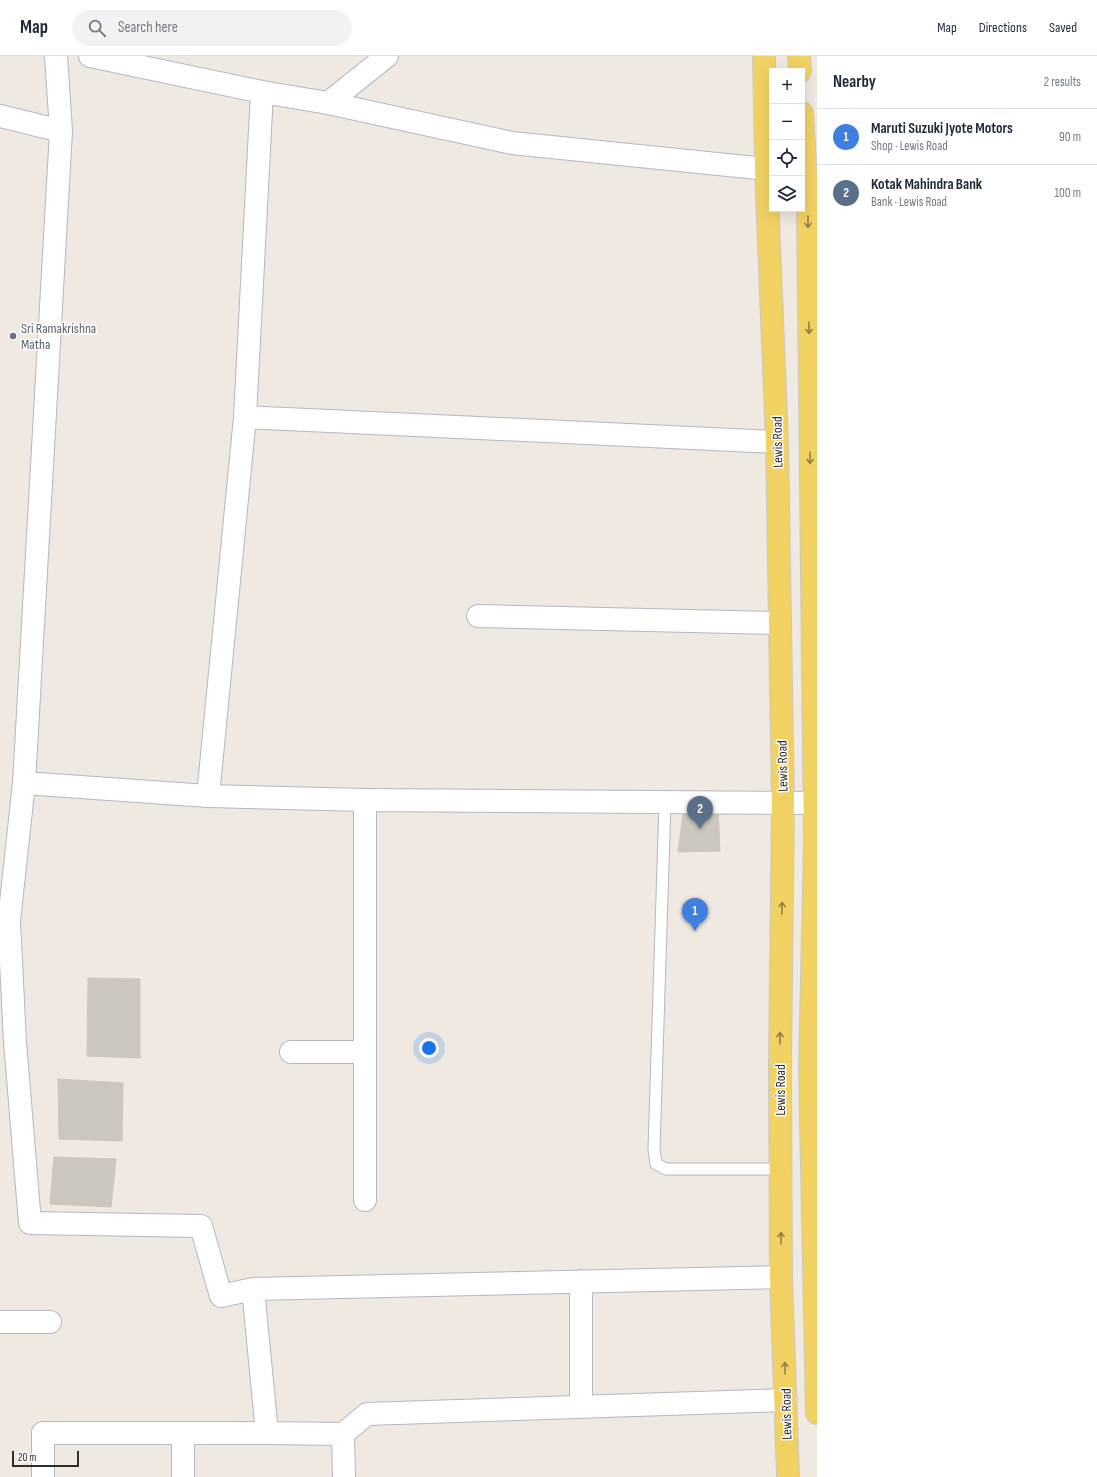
<!DOCTYPE html>
<html lang="en">
<head>
<meta charset="utf-8">
<style>
	body { margin:0; font-family:"Sofia Sans Condensed",sans-serif; background:#f2f2f3; color:#1f2937 }
	.controls { position:absolute; right:12px; top:12px; display:grid; overflow:hidden; border-radius:0px; box-shadow:0 4px 16px #0002 }
	.controls button { width:36px; height:36px; display:grid; place-items:center; padding:0; border:0; border-bottom:1px solid #e0e1e3; background:#fff; color:#1f2937; font:20px sans-serif }
	.scale { position:absolute; left:12px; bottom:10px; width:67px; box-sizing:border-box; padding-left:4px; border:2px solid #2e2e2e; border-top:0; font-size:11px; line-height:14px; white-space:nowrap; color:#2e2e2e; -webkit-text-stroke:3px #fff; paint-order:stroke }
	.you { position:absolute; left:429px; top:992px; width:14px; height:14px; margin:-10px; border:3px solid #fff; border-radius:50%; background:#1a73e8; box-shadow:0 0 0 6px #1a73e833 }
	.badge { display:grid; place-items:center; width:26px; height:26px; border-radius:50%; background:#ea580c; color:#fff; font-size:13px; font-weight:700 }
	.pin { position:absolute; translate:-50% -33px; filter:drop-shadow(0 1px 2px #0008) }
	.pin::after { content:''; position:absolute; top:21px; width:14px; height:12px; background:inherit; clip-path:polygon(0 0,100% 0,50% 100%) }
	.list { margin:0; padding:0; list-style:none }
	h2 { display:flex; justify-content:space-between; align-items:center; height:52px; margin:0; padding:0 16px; font-size:17px }
	h2 small { font-size:13px; font-weight:400; color:#747a83 }
	.list li { display:grid; grid-template-columns:26px 1fr auto; gap:12px; align-items:center; box-sizing:border-box; height:56px; padding:0 16px; border-top:1px solid #e0e1e3 }
	.list b { display:block; font-size:15px; white-space:nowrap }
	.list p { margin:0; font-size:13px; white-space:nowrap; color:#747a83 }
	.list em { font-size:13px; font-style:normal; color:#747a83 }
	.icon { flex:none; width:22px; height:22px; fill:none; stroke:currentColor; stroke-width:2; stroke-linecap:round; stroke-linejoin:round }
	.map { position:relative; flex:none; width:817px; height:1421px; overflow:hidden }
	header { display:flex; align-items:center; gap:24px; box-sizing:border-box; height:56px; padding:0 20px; background:#fff; border-bottom:1px solid #e0e1e3 }
	header strong { font-size:19px }
	nav { display:flex; gap:22px; margin-inline-start:auto; font-size:14px }
	.search { width:280px; height:36px; background:#f2f2f3; display:flex; align-items:center; gap:10px; box-sizing:border-box; padding:0 14px; border-radius:22px; color:#747a83; font-size:15px }
	main { display:flex }
	aside { flex:1; background:#fff }
	.map>svg:first-child { display:block }
	.building { fill:#cbc7bf; stroke:#cbc5ba }
	.lines { fill:none; stroke-linecap:round; stroke-linejoin:round }
	.lane-casing { stroke:#b4b7c1; stroke-width:13 }
	.street-casing { stroke:#b4b7c1; stroke-width:24 }
	.primary-casing { stroke:#c9c9c9; stroke-width:24 }
	.lane { stroke:#fff; stroke-width:11 }
	.street { stroke:#fff; stroke-width:22 }
	.primary { stroke:#f2d163; stroke-width:22 }
	.oneway { stroke:#908048 }
	.worship-dot { fill:#6b7280; stroke:#fff; stroke-width:1.5 }
	.labels { text-anchor:middle; stroke-width:3; stroke-linejoin:round; paint-order:stroke }
	.worship-label { font-size:14px; fill:#5b616d; stroke:#fff; text-anchor:start }
	.street-label { font-size:14px; fill:#2e2e2e; stroke:#fff }
</style>
</head>
<body>
<header>
<strong>Map</strong>
<div class="search"><svg class="icon" aria-label="search" viewBox="0 0 24 24"><circle cx="10" cy="10" r="6"/><path d="M15 15l6 6"/></svg>Search here</div>
<nav><a>Map</a><a>Directions</a><a>Saved</a></nav>
</header>
<main>
<div class="map">
<svg width="817" height="1421" viewBox="0 0 817 1421">
	<rect width="100%" height="100%" fill="#efe9e1"/>
	<path class="building" d="M684 750H718L720 795 678 796Z
		M88 922 140 923V1002L87 1000Z
		M58 1023 123 1027 122 1085 59 1083Z
		M54 1101 116 1103 111 1151 50 1148Z"/>
	<g class="lines">
		<g class="lane-casing">
			<path id="lane" d="M665 747 654 1093 656 1108 666 1113H780"/>
		</g>
		<g class="street-casing">
			<path id="street" d="M56 0 61 75
				M90 0 262 36 328 47 512 87 766 113
				M328 47 387 0
				M0 60 61 75 24 727 9 865 0 863
				M245 361 777 386
				M478 560 780 567
				M24 727 208 740 365 744 817 747
				M208 740 245 361 262 36
				M365 744V1144
				M9 865 15 986 30 1167 201 1170 221 1240 253 1233 781 1221
				M291 996H365
				M581 1225V1351
				M0 1266H50
				M183 1377V1421
				M267 1377 343 1378 367 1358 786 1344
				M343 1378 344 1421
				M43 1421V1377H267L253 1233"/>
		</g>
		<g class="primary-casing">
			<path id="primary" d="M764 0 766 113 777 386 783 747 780 1007 781 1221 788 1421
				M799 0 800 15
				M802 57 808 153 815 787 810 1013 817 1357"/>
		</g>
		<use href="#lane" class="lane"/>
		<use href="#street" class="street"/>
		<use href="#primary" class="primary"/>
	</g>
	<defs><path id="oneway-shaft" d="M-6 0H5M1.5-3L5.5 0L1.5 3" fill="none" stroke-width="1.6" stroke-linecap="round" stroke-linejoin="round"/></defs>
	<g class="oneway">
		<use href="#oneway-shaft" transform="translate(808 166) rotate(90)"/>
		<use href="#oneway-shaft" transform="translate(809 272) rotate(90)"/>
		<use href="#oneway-shaft" transform="translate(810 402) rotate(89)"/>
		<use href="#oneway-shaft" transform="translate(782 852) rotate(-89)"/>
		<use href="#oneway-shaft" transform="translate(780 982) rotate(-89)"/>
		<use href="#oneway-shaft" transform="translate(781 1182) rotate(-90)"/>
		<use href="#oneway-shaft" transform="translate(785 1312) rotate(-92)"/>
	</g>
	<circle class="worship-dot" cx="13" cy="280" r="4"/>
	<g class="labels">
		<g class="worship-label">
			<text x="21" y="277">Sri Ramakrishna<tspan x="21" dy="16">Matha</tspan></text>
		</g>
		<g class="street-label">
			<text transform="translate(777 386) rotate(-91)" y="5">Lewis Road</text>
			<text transform="translate(782 710) rotate(-91)" y="5">Lewis Road</text>
			<text transform="translate(780 1034) rotate(-90)" y="5">Lewis Road</text>
			<text transform="translate(786 1358) rotate(-91)" y="5">Lewis Road</text>
		</g>
	</g>
</svg>
<div class="controls">
<button>+</button>
<button>−</button>
<button><svg class="icon" aria-label="locate" viewBox="0 0 24 24"><circle cx="12" cy="12" r="6"/><path d="M12 2v4M12 18v4M2 12h4M18 12h4"/></svg></button>
<button><svg class="icon" aria-label="layers" viewBox="0 0 24 24"><path d="M12 4l9 5-9 5-9-5zM3 14l9 5 9-5"/></svg></button>
</div>
<div class="scale">20 m</div>
<div class="you"></div>
<div class="pin badge" style="left:695px;top:875px;background:#3f7fe0">1</div>
<div class="pin badge" style="left:700px;top:773px;background:#5c6f8a">2</div>
</div>
<aside>
<h2>Nearby<small>2 results</small></h2>
<ul class="list">
<li><span class="badge" style="background:#3f7fe0">1</span><div><b>Maruti Suzuki Jyote Motors</b><p>Shop · Lewis Road</p></div><em>90 m</em></li>
<li><span class="badge" style="background:#5c6f8a">2</span><div><b>Kotak Mahindra Bank</b><p>Bank · Lewis Road</p></div><em>100 m</em></li>
</ul>
</aside>
</main>
</body>
</html>
